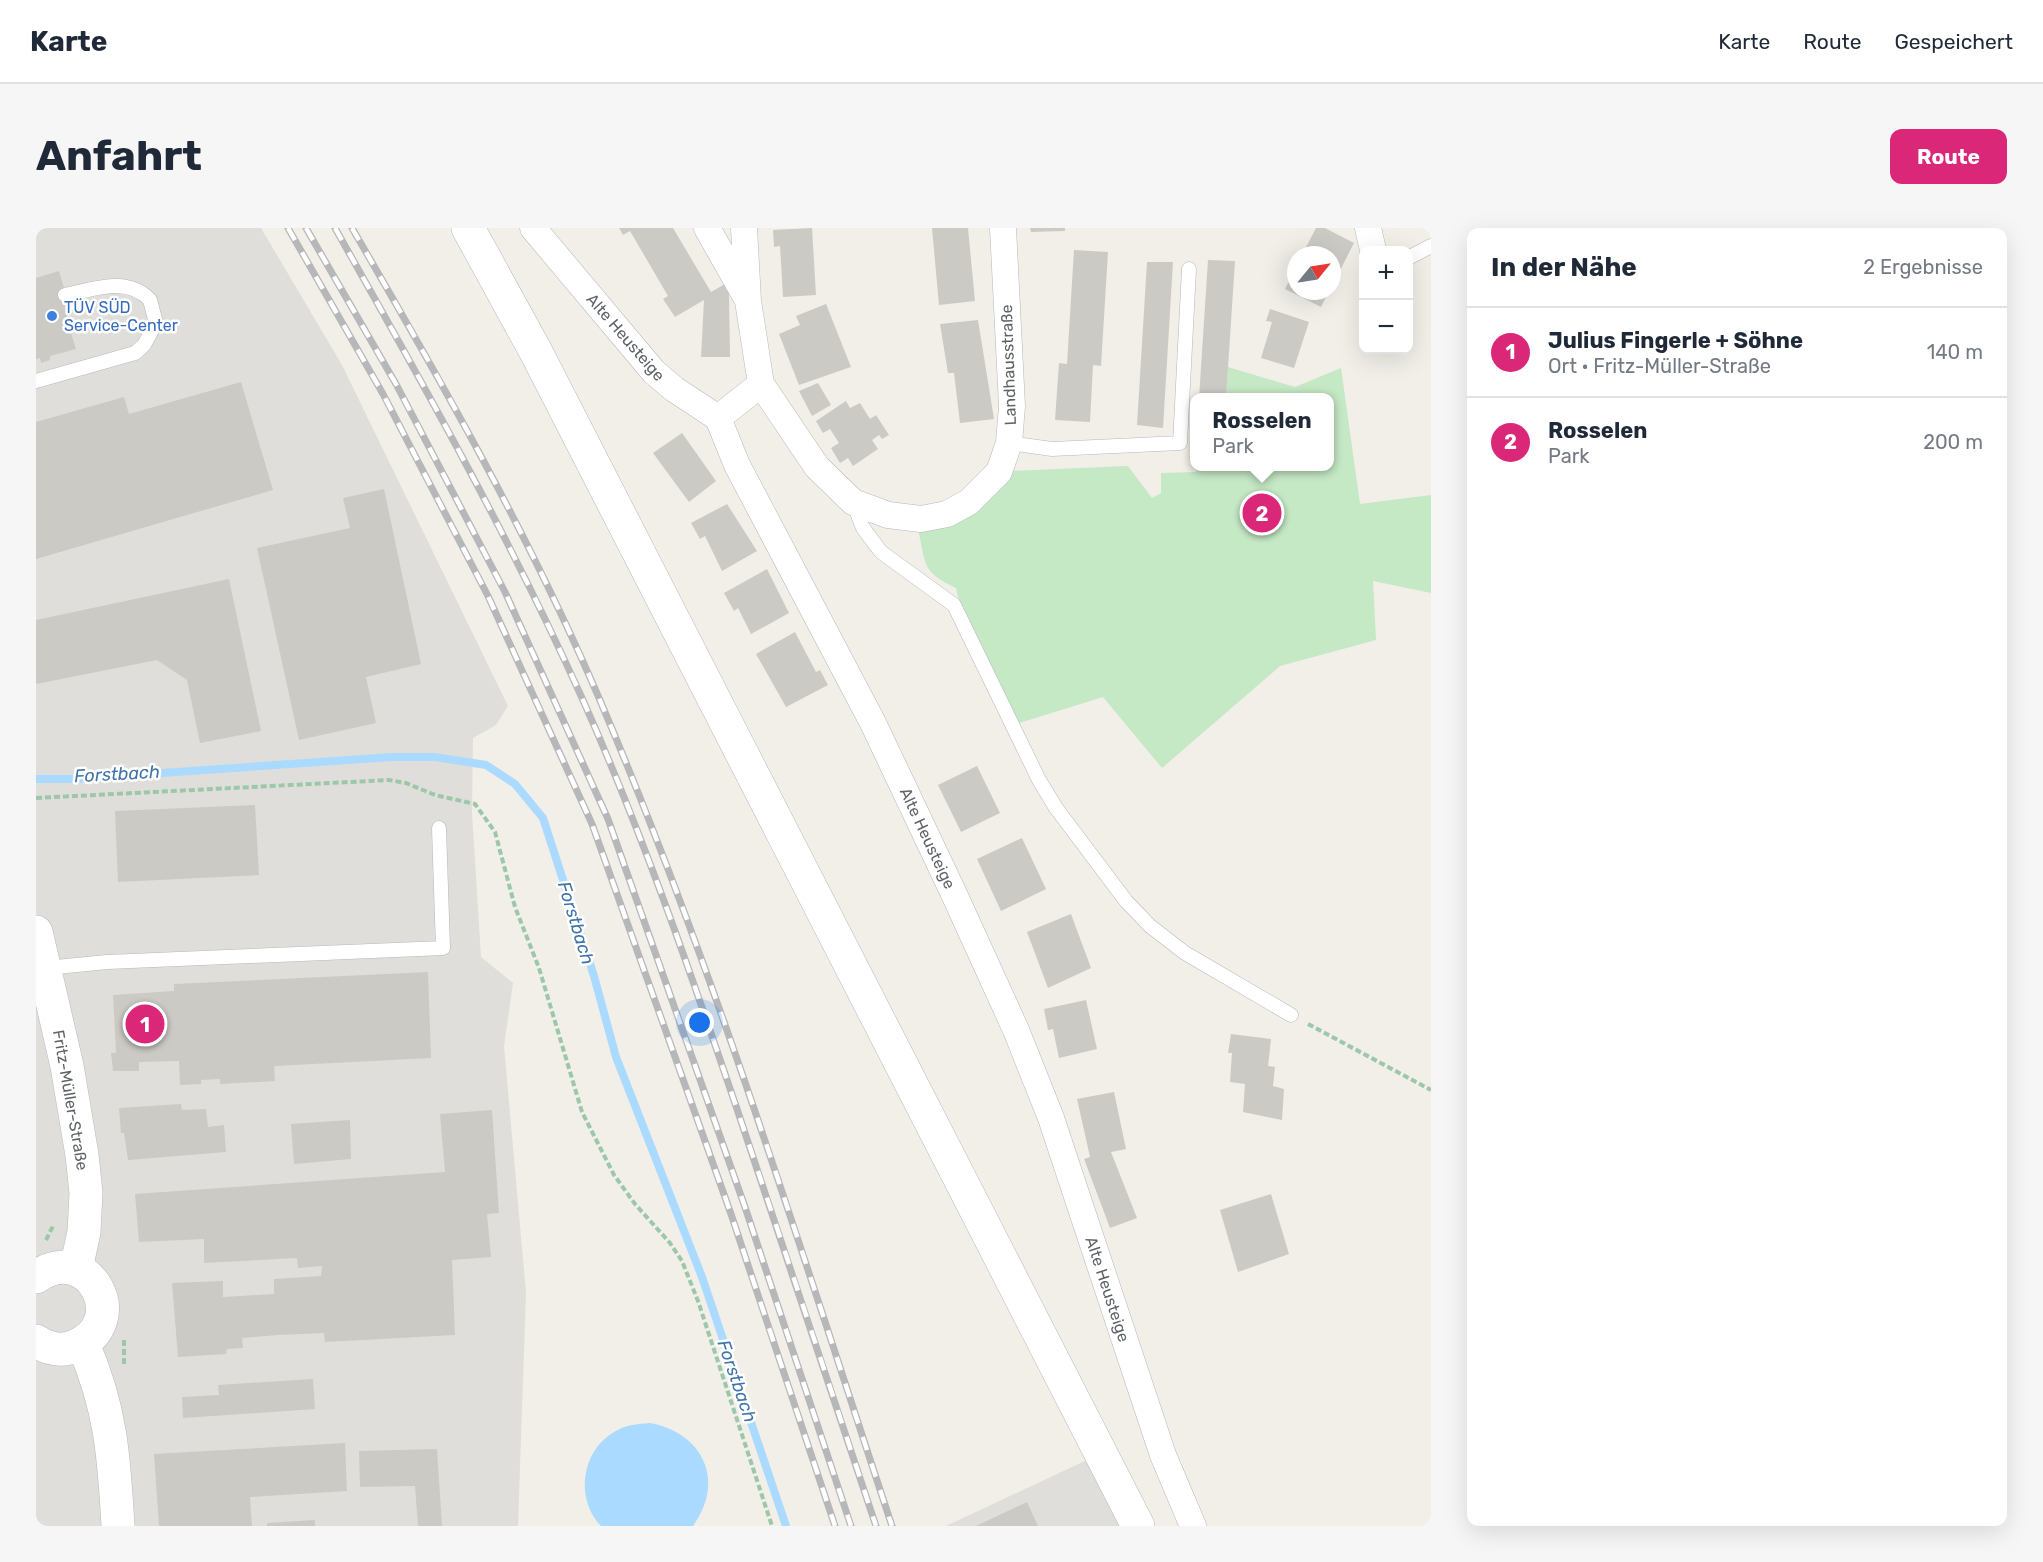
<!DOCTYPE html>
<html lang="de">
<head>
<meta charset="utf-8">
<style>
	body { margin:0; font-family:Rubik,sans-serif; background:#f6f6f7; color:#1f2937 }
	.controls { position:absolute; right:18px; top:18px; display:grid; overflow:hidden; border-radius:12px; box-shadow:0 6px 24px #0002 }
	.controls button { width:54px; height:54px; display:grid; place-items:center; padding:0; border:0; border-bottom:2px solid #e0e1e3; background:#fff; color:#1f2937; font:30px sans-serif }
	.compass { position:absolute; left:1251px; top:18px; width:54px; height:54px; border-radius:50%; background:#fff; box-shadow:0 6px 24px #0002; rotate:60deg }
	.you { position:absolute; left:664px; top:795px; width:21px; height:21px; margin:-15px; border:4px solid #fff; border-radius:50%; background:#1a73e8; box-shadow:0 0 0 9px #1a73e833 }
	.badge { display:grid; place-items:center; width:39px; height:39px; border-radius:50%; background:#db2777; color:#fff; font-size:20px; font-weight:700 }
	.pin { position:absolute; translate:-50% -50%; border:3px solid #fff; box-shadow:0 2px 6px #0006 }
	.popup { position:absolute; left:1154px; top:165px; width:144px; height:78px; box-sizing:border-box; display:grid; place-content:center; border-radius:12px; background:#fff; filter:drop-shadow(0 2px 4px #0005); font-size:20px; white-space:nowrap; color:#747a83 }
	.popup b { font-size:22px; color:#1f2937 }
	.popup::after { content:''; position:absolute; left:50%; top:100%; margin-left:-12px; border:12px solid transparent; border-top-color:#fff }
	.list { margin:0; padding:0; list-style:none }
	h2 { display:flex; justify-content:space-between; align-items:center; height:78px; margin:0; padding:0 24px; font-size:26px }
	h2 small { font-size:20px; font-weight:400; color:#747a83 }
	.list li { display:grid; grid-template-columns:39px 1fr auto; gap:18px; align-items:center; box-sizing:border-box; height:90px; padding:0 24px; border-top:2px solid #e0e1e3 }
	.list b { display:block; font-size:22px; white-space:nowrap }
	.list p { margin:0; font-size:20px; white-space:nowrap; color:#747a83 }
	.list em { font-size:20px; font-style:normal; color:#747a83 }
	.map { position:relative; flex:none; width:1395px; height:1298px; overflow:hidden; border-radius:12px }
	header { display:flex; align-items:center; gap:36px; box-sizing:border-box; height:84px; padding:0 30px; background:#fff; border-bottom:2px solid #e0e1e3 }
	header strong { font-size:28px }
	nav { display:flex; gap:33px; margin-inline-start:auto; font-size:21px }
	.intro { display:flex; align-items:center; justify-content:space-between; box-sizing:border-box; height:144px; padding:0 36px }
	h1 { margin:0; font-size:42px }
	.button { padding:15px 27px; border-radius:12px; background:#db2777; color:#fff; font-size:21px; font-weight:700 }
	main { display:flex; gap:36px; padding:0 36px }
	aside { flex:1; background:#fff; border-radius:12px; box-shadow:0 6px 24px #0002 }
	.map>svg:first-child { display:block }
	.industrial { fill:#e0deda }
	.green { fill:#c5e8c5 }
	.water { fill:#aadaff }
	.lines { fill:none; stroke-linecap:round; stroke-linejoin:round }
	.stream { stroke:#aadaff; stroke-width:8 }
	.building { fill:#cccac5 }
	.lane-casing { stroke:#b5b8bc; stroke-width:15 }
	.street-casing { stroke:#b5b8bc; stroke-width:27 }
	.secondary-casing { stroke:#b6babf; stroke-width:34 }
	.path { stroke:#9cc7a9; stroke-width:4; stroke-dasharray:6 3; stroke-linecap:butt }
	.lane { stroke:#fff; stroke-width:14 }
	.street { stroke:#fff; stroke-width:26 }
	.secondary { stroke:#fff; stroke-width:33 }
	.rail-casing { stroke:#b6b7b8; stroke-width:7 }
	.rail { stroke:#fff; stroke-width:4.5; stroke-dasharray:14; stroke-linecap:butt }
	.shop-dot { fill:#3f7fe0; stroke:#fff; stroke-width:2 }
	.labels { text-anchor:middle; stroke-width:5; stroke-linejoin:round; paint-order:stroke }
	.shop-label { font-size:16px; fill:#366cbe; stroke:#fff; text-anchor:start }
	.street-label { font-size:16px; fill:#5f6368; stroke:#fff }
	.water-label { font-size:18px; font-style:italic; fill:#4174aa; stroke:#fff }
</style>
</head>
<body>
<header>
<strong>Karte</strong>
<nav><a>Karte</a><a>Route</a><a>Gespeichert</a></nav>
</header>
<div class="intro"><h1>Anfahrt</h1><a class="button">Route</a></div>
<main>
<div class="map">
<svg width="1395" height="1298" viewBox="0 0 1395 1298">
	<rect width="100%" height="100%" fill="#f1efe8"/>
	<path class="industrial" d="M0 0H225L306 137 472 478 460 497 437 510 436 585 445 729 477 755 468 818 490 1065 482 1298H0Z
		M1051 1232 1086 1298H910Z"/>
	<path class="green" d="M1192 139 1259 159 1305 140 1324 276 1395 267V365L1337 353 1340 412 1244 438 1126 540 1067 469 980 496 923 373 920 360C885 344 890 336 882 301L974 243 1092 238 1116 270 1125 265V245L1160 244V239L1294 238V170L1190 169Z"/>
	<path class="water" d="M614 1195C667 1205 690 1253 657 1298H565C539 1271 545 1223 578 1204 589 1197 601 1196 614 1195Z"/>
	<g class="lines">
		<path class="stream" d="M0 551H39L356 529H399L450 537 479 556 507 590 558 748 580 829 666 1049 750 1298"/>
	</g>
	<path class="building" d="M583 0H637L675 64 689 56 693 66 694 129H665L668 72 639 89 627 71 632 68 594 3 587 7Z
		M776 0 780 67 747 69 744 18 738 19 737 2Z
		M896 0H932L939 73 903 77Z
		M994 0H1029V3L995 4Z
		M1280 0H1289L1318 15 1296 58V27H1266Z
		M1038 22 1072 24 1065 138 1057 137 1054 194 1019 192 1023 135 1031 136Z
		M1172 32 1199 33 1190 170H1163Z
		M1111 34H1137L1127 200 1101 197Z
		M1260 39V63H1293L1285 79 1249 61Z
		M23 43 36 87 30 89 40 121 14 128V132L5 135 4 130 0 131V50Z
		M790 76 815 139 763 157 743 106 764 97 760 88Z
		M1234 81 1273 94 1258 140 1225 130 1236 94 1230 93Z
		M942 92 958 191 924 195 918 145H912L904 96Z
		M205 154 237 262 0 331V194L88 169 93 186Z
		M782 155 795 177 776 188 763 163Z
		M810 173 814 180 824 175 834 191 840 187 853 207 846 211 843 207 836 212 842 221 817 238 812 230 804 235 795 220 803 215 794 201 787 205 780 193Z
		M646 205 680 253 653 274 617 225Z
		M348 261 385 436 330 449 340 495 263 512 221 320 314 300 307 270Z
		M691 276 721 323 686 343 669 308 664 311 655 295Z
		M731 341 753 385 715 406 702 380 698 383 688 365Z
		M193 351 225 503 164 515 151 452 121 432 0 456V392Z
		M759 404 780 444 784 442 792 457 750 479 720 426Z
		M941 538 964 585 925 604 902 557Z
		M219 577 223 647 82 654 79 583Z
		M986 610 1010 661 965 683 941 631Z
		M1035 686 1055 740 1012 760 991 704Z
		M392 744 395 830 238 838 239 853 184 856V851L165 852V856L144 857 143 833 103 834V843H77L75 825H80L77 767 138 763V756Z
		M1050 772 1061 821 1023 830 1017 801 1012 802 1008 781Z
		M1195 806 1235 811 1232 838 1239 839 1237 858 1248 861 1246 892 1207 884 1209 856 1194 854 1196 825H1192Z
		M1078 864 1090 921 1075 924 1101 990 1074 1000 1048 931 1054 929 1041 871Z
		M145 876 146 882 170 881 172 899 188 897 190 924 92 932 88 905H85L83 880Z
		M456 882 463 985 451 986 455 1029 416 1032 419 1107 289 1114 288 1105 242 1107 206 1110 207 1120 191 1121 190 1126 142 1129 136 1055 187 1053V1069L238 1066V1051L285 1048 286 1038 262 1040 261 1030 168 1035V1011L103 1014 99 966 409 944 404 886Z
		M314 892 315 931 258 936 255 896Z
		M1235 966 1253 1026 1202 1044 1184 982Z
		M277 1151 279 1181 147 1190 146 1169 183 1167 182 1157Z
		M309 1215 311 1263 214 1269 216 1298H123L118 1226Z
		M401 1221 406 1298H382L379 1258 324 1259 323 1223Z
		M991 1274 1002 1298H940Z
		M279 1292V1298H231V1295Z"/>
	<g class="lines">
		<g class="lane-casing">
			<path id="lane" d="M1372 30 1395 18
				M0 153 99 125 108 117 120 95 114 72C91 48 59 61 29 67
				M973 215 1016 221 1144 215 1153 41
				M817 274 827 300 845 324 918 377 1003 552 1020 580 1090 673 1114 698 1149 725 1255 787
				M10 740 71 734 407 720 403 600"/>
		</g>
		<g class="street-casing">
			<path id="street" d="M497 0 618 144 638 161 682 190 701 237 837 495 918 666 980 802 1015 890 1127 1227 1157 1298
				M671 0 709 67
				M1332 0 1337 22
				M725 156 781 239 817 274 852 287 885 291 911 286 933 274 963 244 973 215 976 178 967 0
				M682 190 725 156 712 73 708 0"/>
		</g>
		<g class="secondary-casing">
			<path id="secondary" d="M432 0 500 124 1102 1298
				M0 704 31 838 46 927 50 965 48 1004 40 1041
				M0 1049C53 1011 97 1095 39 1118 26 1124 12 1121 0 1113
				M47 1116C75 1181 78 1228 82 1298"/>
		</g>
		<path class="path" d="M0 570 353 552 370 555 399 567 439 576 459 604 479 679 503 740 546 884 578 947 599 976 634 1015 646 1033 662 1073 736 1298
			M1272 796 1395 862
			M10 1012 17 998
			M88 1112V1137"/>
		<use href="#lane" class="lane"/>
		<use href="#street" class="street"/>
		<use href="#secondary" class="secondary"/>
		<g class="rail-casing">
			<path id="rail" d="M252 0 347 166 452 368 556 596 695 986 799 1298
				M270 0 360 156 469 364 572 591 709 979 815 1298
				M299 0C386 154 473 308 546 470 606 604 654 743 701 881 748 1020 794 1159 840 1298
				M316 0C405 153 493 307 563 470 678 739 764 1020 856 1298"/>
		</g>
		<use href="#rail" class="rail"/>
	</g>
	<circle class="shop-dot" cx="16" cy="88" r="6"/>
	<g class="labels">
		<g class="shop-label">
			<text x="28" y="85">TÜV SÜD<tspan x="28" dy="18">Service-Center</tspan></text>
		</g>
		<g class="street-label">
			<text transform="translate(590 109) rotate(49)" y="6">Alte Heusteige</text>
			<text transform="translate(972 137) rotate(-92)" y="6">Landhausstraße</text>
			<text transform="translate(892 610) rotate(65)" y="6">Alte Heusteige</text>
			<text transform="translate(35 872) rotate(80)" y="6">Fritz-Müller-Straße</text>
			<text transform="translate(1072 1061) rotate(72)" y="6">Alte Heusteige</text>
		</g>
		<g class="water-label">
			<text transform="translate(81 546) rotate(-3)" y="6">Forstbach</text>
			<text transform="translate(540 695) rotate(73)" y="6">Forstbach</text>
			<text transform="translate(701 1153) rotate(71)" y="6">Forstbach</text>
		</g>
	</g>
</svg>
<div class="controls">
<button>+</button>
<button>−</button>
</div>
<svg class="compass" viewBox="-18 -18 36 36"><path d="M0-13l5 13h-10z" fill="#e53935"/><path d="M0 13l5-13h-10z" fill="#747a83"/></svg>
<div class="you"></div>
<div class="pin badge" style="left:109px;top:796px">1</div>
<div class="pin badge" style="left:1226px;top:285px">2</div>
<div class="popup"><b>Rosselen</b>Park</div>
</div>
<aside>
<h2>In der Nähe<small>2 Ergebnisse</small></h2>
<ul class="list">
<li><span class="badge">1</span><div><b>Julius Fingerle + Söhne</b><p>Ort · Fritz-Müller-Straße</p></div><em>140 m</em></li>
<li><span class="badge">2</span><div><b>Rosselen</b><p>Park</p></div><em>200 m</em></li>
</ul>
</aside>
</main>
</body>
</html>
